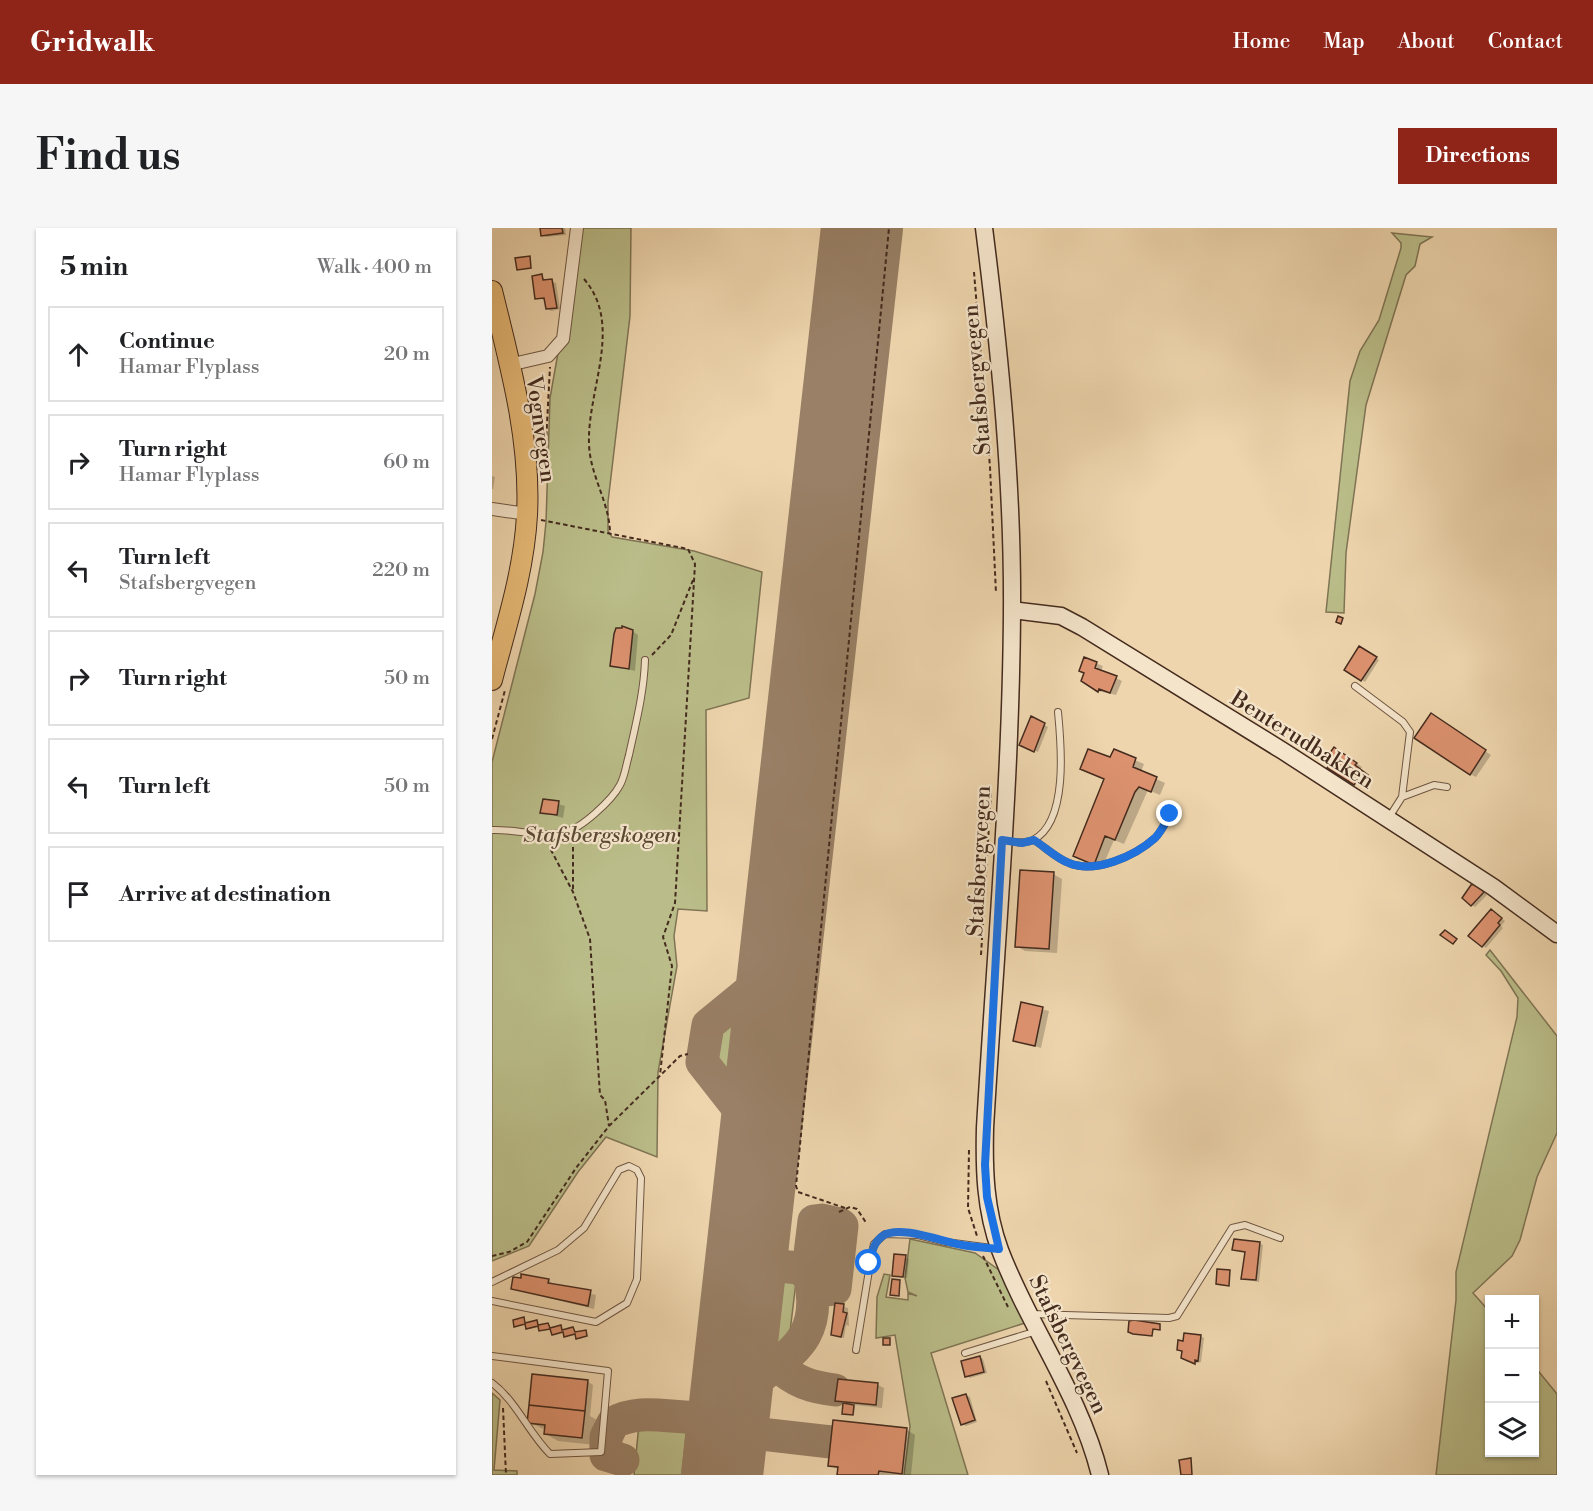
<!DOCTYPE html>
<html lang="en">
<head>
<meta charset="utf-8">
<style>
	body { margin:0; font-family:"Libre Bodoni",serif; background:#f6f6f6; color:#202124 }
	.controls { position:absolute; right:18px; bottom:18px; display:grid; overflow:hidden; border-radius:0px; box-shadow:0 2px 4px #0004 }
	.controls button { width:54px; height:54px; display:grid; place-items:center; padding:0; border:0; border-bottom:2px solid #e0e0e0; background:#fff; color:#202124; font:30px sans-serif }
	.stop { position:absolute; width:18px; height:18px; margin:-14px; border:4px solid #1a73e8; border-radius:50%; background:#fff }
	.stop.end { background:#1a73e8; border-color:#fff; box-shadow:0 2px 6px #0008 }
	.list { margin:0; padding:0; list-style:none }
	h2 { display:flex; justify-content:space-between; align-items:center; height:78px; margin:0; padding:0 24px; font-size:26px }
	h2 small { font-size:20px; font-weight:400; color:#757577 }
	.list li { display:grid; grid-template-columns:39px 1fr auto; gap:18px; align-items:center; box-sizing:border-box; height:96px; margin:0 12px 12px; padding:0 12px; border:2px solid #e0e0e0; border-radius:0px }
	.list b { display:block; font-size:22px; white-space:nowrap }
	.list p { margin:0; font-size:20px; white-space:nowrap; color:#757577 }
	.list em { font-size:20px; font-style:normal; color:#757577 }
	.icon { flex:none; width:33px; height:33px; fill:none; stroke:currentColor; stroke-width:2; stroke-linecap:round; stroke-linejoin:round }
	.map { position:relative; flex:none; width:1065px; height:1247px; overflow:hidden; border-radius:0px }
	header { display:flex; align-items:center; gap:36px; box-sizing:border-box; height:84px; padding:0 30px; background:#8f2418; color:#fff }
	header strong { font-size:28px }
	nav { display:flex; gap:33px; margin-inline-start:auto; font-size:21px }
	.intro { display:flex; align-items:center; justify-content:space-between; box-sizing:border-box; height:144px; padding:0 36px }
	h1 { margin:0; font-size:42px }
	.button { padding:15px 27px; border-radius:0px; background:#8f2418; color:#fff; font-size:21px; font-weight:700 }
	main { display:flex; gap:36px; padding:0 36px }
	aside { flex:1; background:#fff; border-radius:0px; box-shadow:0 2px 4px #0004 }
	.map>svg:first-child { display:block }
	.green { fill:#babd89; stroke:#7f7454; stroke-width:1.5 }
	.shadow { fill:#0003 }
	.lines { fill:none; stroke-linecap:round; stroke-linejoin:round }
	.taxiway { stroke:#998066; stroke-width:33 }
	.runway { stroke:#998066; stroke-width:82 }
	.building { fill:#dd926f; stroke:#442b1e; stroke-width:1.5 }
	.lane-casing { stroke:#6e5642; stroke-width:8 }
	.street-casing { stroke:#6e5642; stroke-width:14 }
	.secondary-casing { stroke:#442b1e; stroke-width:19 }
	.primary-casing { stroke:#442b1e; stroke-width:22 }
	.path { stroke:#442b1e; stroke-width:2; stroke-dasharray:4.5 3; stroke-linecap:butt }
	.lane { stroke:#f4e4ca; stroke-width:6 }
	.street { stroke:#f4e4ca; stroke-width:12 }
	.secondary { stroke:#f4e4ca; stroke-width:16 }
	.primary { stroke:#e7ba76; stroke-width:20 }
	.route { stroke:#1a73e8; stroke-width:8 }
	.labels { text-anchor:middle; stroke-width:4.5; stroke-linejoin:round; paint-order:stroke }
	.street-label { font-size:22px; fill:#442b1e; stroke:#f4e4ca }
	.park-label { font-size:22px; font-style:italic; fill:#5c4833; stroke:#f4e4ca }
</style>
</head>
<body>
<header>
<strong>Gridwalk</strong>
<nav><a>Home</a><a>Map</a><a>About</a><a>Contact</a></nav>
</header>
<div class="intro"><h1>Find us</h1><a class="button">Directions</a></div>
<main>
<aside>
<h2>5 min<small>Walk · 400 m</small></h2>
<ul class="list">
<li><svg class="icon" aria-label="ahead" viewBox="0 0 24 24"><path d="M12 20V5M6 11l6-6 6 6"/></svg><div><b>Continue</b><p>Hamar Flyplass</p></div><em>20 m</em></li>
<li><svg class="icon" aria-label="right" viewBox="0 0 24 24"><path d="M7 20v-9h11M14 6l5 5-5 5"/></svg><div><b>Turn right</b><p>Hamar Flyplass</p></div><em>60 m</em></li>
<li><svg class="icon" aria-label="left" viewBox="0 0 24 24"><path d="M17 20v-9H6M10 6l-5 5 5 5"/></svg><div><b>Turn left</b><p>Stafsbergvegen</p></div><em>220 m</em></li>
<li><svg class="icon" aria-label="right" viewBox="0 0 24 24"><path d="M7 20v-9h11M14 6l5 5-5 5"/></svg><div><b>Turn right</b></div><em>50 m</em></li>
<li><svg class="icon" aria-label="left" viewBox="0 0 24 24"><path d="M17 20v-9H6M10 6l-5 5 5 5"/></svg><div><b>Turn left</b></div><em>50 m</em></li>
<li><svg class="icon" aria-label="arrive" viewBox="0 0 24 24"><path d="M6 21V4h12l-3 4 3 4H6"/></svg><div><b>Arrive at destination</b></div></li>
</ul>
</aside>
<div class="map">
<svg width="1065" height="1247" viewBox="0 0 1065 1247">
	<rect width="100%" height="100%" fill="#eed5ad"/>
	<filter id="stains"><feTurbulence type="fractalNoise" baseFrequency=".00333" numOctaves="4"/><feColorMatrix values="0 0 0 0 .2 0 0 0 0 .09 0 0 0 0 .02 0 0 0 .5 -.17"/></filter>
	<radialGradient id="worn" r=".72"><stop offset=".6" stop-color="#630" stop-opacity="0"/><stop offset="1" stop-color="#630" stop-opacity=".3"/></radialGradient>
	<path class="green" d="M88 0H139L138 88 116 274V303L120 309 202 323 270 344 257 470 214 482 215 683 186 681 182 708 185 738 166 844 165 929 114 909 86 944 37 1018 0 1033V534L43 366 51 324 54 294 58 170Z
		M900 5 940 9 928 16 923 38 914 47 874 177 854 325 852 385 834 384 858 153 868 123 887 92 909 20V15Z
		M998 722 1065 808V905L1045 949 1028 1012 1020 1028 981 1065 997 1083 998 1224H1042L1043 1139 1065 1166V1247H944L964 1072V1044L1025 789 1026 770 1009 743 994 727Z
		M278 754 261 889 220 838 225 796Z
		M418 1011 483 1025 507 1042 533 1095 439 1125 476 1247H412L418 1198 403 1107 384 1110 385 1069 392 1046 398 1047 394 1069 416 1072V1065L425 1068 416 1064 413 1050Z
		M262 1049 304 1054 297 1112 292 1123 259 1149 251 1150Z
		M0 1165 8 1172 2 1242 25 1243V1247H0Z
		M155 1193 195 1197 190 1247H142L147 1196Z"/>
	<path class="shadow" d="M50 0H73L74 7 54 9 51 7Z
		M50 48 54 53 64 55 68 81 59 83 55 80 54 72 44 70Z
		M0 248 3 249 1 261H0Z
		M136 400 146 407 143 443 119 437 125 401Z
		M868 420 887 432 873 454 854 441Z
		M593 431 611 438 609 443 630 453 624 467 606 463 593 445Z
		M539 490 556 499 546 524 530 517Z
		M945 491 999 527 984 549 978 546Z
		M622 523 652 536 649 544 673 555 668 567 656 562 632 616 622 612 610 640 583 628 614 552 590 541 619 531Z
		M848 525 870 539 868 542 881 552 878 557 872 554 869 559 838 539Z
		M52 572 73 578 71 590 50 584Z
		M561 646 570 651 565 725 533 723 524 718Z
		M987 660 995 667 983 679 980 677Z
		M1003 685 1013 693 1009 698 1011 700 994 720 978 708Z
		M530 776 557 783 549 820 523 812Z
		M767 1015 771 1017 767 1054 754 1052 751 1050 755 1024 742 1021Z
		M413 1029 417 1031 415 1050 405 1049 401 1047Z
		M56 1052 62 1057 104 1067 102 1081 21 1061Z
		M344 1077 356 1080 357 1098 354 1097 352 1110 341 1107Z
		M44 1094 46 1099 56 1096 59 1101 68 1099 71 1103 81 1101 83 1106 93 1103 96 1108 87 1111 84 1106 75 1108 72 1104 62 1107 60 1101 50 1103 47 1099 37 1101 36 1100Z
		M708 1108 712 1110 709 1134 701 1136 686 1121 692 1114Z
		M487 1129 491 1131 495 1145 478 1150 475 1148Z
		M95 1153 101 1157 98 1188 105 1192 103 1217 66 1213 54 1206V1202L36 1194Z
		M347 1153 386 1157 392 1160 390 1180 363 1177 362 1187 353 1185 351 1175 345 1172Z
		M474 1167 478 1169 485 1194 474 1198 470 1196Z
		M415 1202 423 1207 419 1247H349L347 1242 338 1237Z"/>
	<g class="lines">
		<path class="taxiway" d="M268 908 210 834 216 797 288 738
			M307 1040 314 1039 317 1034 322 993 330 992 348 996 350 998 343 1061 333 1062
			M285 1137C303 1154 319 1159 343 1162
			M209 1191 235 1202 339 1214
			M131 1232 114 1227V1209L121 1195C156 1175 197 1200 237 1183 272 1128 335 1131 318 1049L307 1040 266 1036 254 1027"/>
		<path class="runway" d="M230 1247 370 0"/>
	</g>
	<path class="building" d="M48 0H70L71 5 49 8Z
		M38 28 39 40 25 42 23 30Z
		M50 46 51 52 60 51 65 80 54 81 52 70 43 71 40 48Z
		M846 388 851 390 849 396 844 394Z
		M130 398 141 402 137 441 118 438 122 406 124 400H130Z
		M867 418 885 429 869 453 852 442Z
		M592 429 605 434 603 440 625 448 618 465 607 461 606 464 589 453 592 445 587 443Z
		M939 485 994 522 978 547 922 510Z
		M539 488 553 495 542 524 527 517Z
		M842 519 865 535 863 537 876 547 871 555 866 552 862 557 835 540 840 533 835 529Z
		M596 521 618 529 622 521 644 530 641 539 665 549 659 564 647 559 643 564 623 612 613 608 602 637 581 628 612 551 588 541Z
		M51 571 67 573 65 587 48 585Z
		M528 642 562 644 557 721 523 719Z
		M983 656 992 664 979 678 970 670 979 657Z
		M999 681 1010 690 1006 695 1008 697 990 719 976 708Z
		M953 702 965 711 961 716 948 707Z
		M529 774 551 779 543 818 521 813Z
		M742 1011 768 1014 764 1052 749 1051 753 1024 740 1022Z
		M402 1026 414 1027 411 1049 400 1048Z
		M725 1041 738 1042 737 1058 724 1056Z
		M29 1046 57 1051 56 1055 99 1062 96 1078 19 1061 21 1049 29 1050Z
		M400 1051 408 1052 407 1068 398 1067Z
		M343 1075 352 1076 351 1084 355 1085 349 1109 339 1107Z
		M32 1089 33 1095 45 1092 46 1097 56 1095 58 1100 69 1097 70 1102 81 1099 83 1104 94 1102 95 1108 84 1111 83 1106 72 1109 71 1104 60 1107 58 1101 47 1103 46 1098 34 1101 33 1096 22 1099 21 1092Z
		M642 1092 668 1096V1102L661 1101 660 1108 641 1106 636 1104 637 1093Z
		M692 1105 709 1107 706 1133 703 1132V1136L689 1130 690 1123 685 1122 686 1112 691 1113Z
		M391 1110H398V1117H391Z
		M488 1128 492 1144 473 1149 469 1133Z
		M40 1146 96 1152 93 1183 37 1177Z
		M346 1151 386 1155 384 1177 343 1173Z
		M474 1166 483 1192 469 1197 460 1170Z
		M351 1175 362 1177 361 1187 350 1186Z
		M37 1177 93 1183 90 1210 52 1206 53 1197 35 1195Z
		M341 1192 415 1200 410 1246 387 1243 386 1247H345L346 1239 336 1238Z
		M699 1230 700 1247H689L687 1232Z"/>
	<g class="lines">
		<g class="lane-casing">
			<path id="lane" d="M863 458 911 494 918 504 910 569 896 591
				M910 569 942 557 955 559
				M0 602C23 601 50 610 73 604 89 601 120 572 128 557 133 548 134 537 137 527 144 495 152 464 153 432
				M542 612C553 619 565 631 577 635 603 646 643 628 663 610 669 604 674 594 678 587
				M513 613C522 614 533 616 541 612 577 594 569 515 566 484
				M0 1054 66 1022 92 1000 127 942 137 938 145 942 149 950 145 1051 135 1075 104 1094 0 1073
				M538 1086 677 1090 685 1088 740 1000 753 997 788 1010
				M364 1122 380 1024 382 1016 393 1006 426 1007 454 1014 507 1021
				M473 1125 545 1103
				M0 1128 116 1143 109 1224 58 1226C36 1204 25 1174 0 1155"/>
		</g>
		<g class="street-casing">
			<path id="street" d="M17 137 56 128 71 111 85 0
				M0 281 35 286"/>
		</g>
		<g class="secondary-casing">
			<path id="secondary" d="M492 0C508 126 521 257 520 384 519 556 503 728 493 900 492 941 493 982 508 1022 537 1099 588 1166 608 1247
				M520 382 569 388 590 399 791 523 1001 659 1065 706"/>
		</g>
		<g class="primary-casing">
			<path id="primary" d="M0 63C18 136 39 212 35 287 32 344 14 398 0 452"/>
		</g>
		<path class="path" d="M482 44 498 239 504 365
			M92 51C132 97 95 162 97 216 98 248 118 275 118 306
			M52 253 58 139
			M49 292 196 321 203 336 183 675 171 709 180 738 168 847
			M160 427 179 407 201 352
			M0 511 13 462
			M485 610 497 612
			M60 614 59 622 81 664 98 711 108 867 113 872 117 898
			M81 661V619L83 610
			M489 727 499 565
			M477 922 476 980 485 1008
			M353 980 306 964 304 958 397 0
			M347 984 358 979 365 981 375 996
			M0 1028 17 1024 35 1014 84 940 117 898 188 828 196 826
			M491 1028 516 1079
			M554 1153 585 1225
			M11 1180 14 1247"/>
		<use href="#lane" class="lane"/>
		<use href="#street" class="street"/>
		<use href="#secondary" class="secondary"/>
		<use href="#primary" class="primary"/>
	</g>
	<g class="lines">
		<path class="route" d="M377 1035C380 1024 382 1013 392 1007 409 997 451 1014 470 1017 482 1019 495 1020 507 1021L495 969 493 937 510 612 530 615 542 612C553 619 565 631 577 635 603 646 643 628 663 610 669 604 674 594 678 586"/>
	</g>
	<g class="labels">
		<g class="street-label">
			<text transform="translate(484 152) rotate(-95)" y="8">Stafsbergvegen</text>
			<text transform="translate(50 201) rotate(82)" y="8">Vognvegen</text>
			<text transform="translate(811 511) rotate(32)" y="8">Benterudbakken</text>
			<text transform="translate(486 633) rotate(-87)" y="8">Stafsbergvegen</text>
			<text transform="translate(577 1116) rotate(64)" y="8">Stafsbergvegen</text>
		</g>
		<g class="park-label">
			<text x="108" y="614">Stafsbergskogen</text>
		</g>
	</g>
	<rect width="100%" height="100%" filter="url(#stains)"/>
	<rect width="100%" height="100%" fill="url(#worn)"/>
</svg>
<div class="controls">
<button>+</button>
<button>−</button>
<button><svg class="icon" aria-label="layers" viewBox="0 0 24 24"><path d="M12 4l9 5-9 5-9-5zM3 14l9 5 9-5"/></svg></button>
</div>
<div class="stop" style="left:377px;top:1035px"></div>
<div class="stop end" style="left:678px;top:586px"></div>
</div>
</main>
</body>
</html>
